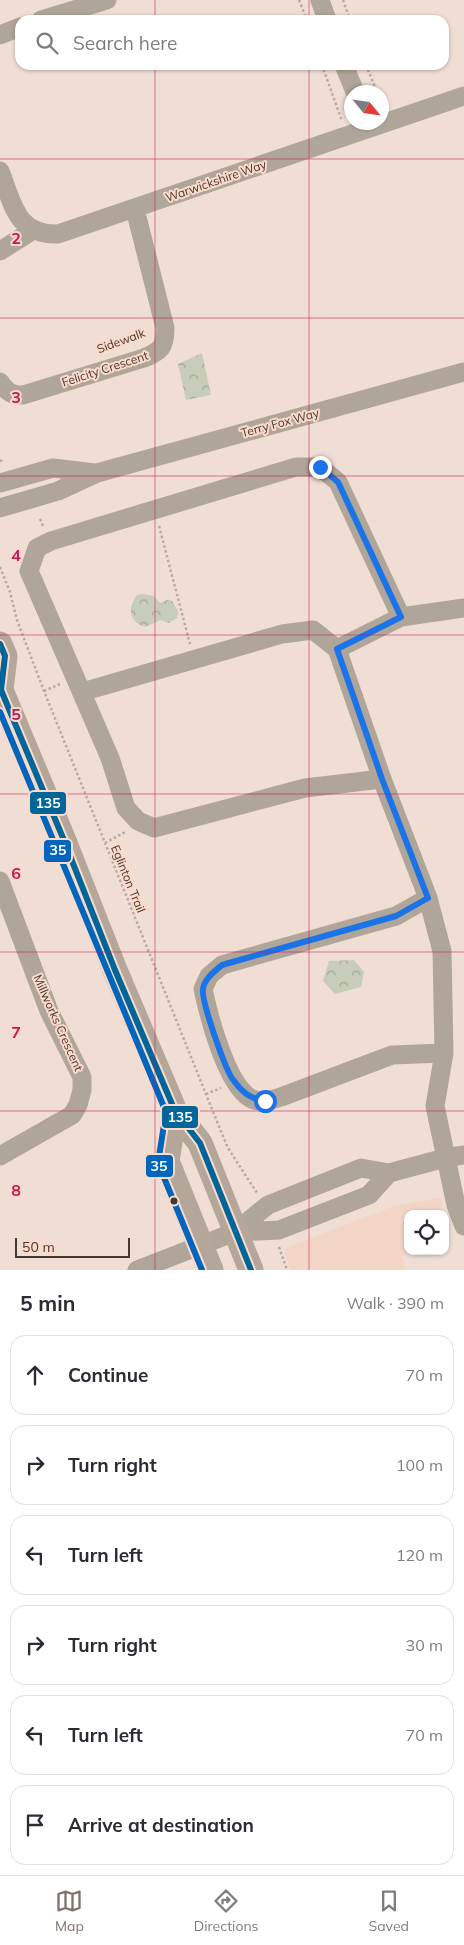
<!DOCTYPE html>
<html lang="en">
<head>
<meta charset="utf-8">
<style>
	body { margin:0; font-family:Mulish,sans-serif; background:#f7f7f7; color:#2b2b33 }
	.controls { position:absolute; right:15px; bottom:15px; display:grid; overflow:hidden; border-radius:10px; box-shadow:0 1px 4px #0004 }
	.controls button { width:45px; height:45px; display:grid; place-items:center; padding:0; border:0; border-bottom:1px solid #e1e1e2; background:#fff; color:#2b2b33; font:25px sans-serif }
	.compass { position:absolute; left:344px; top:85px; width:45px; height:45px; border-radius:50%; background:#fff; box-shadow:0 1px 4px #0004; rotate:119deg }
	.scale { position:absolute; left:15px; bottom:12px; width:115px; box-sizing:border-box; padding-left:5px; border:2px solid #453832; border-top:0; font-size:14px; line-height:18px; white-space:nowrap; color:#453832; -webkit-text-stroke:4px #fbdaca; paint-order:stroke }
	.stop { position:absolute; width:15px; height:15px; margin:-11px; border:4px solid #1a73e8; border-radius:50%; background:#fff }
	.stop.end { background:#1a73e8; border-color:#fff; box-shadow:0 1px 5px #0008 }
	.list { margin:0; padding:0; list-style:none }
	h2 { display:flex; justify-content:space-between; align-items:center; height:65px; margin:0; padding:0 20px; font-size:21px }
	h2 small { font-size:16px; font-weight:400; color:#7c7c81 }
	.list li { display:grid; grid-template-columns:32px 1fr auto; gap:15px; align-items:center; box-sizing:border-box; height:80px; margin:0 10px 10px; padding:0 10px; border:1px solid #e1e1e2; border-radius:15px }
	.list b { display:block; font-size:19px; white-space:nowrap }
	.list em { font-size:16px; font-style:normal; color:#7c7c81 }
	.icon { flex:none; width:28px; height:28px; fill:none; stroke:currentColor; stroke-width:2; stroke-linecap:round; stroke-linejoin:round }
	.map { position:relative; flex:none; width:464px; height:1270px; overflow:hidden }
	.search { position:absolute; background:#fff; box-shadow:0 1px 4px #0004; left:15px; right:15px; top:15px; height:55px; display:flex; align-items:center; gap:12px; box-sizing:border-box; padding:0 18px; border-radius:15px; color:#7c7c81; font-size:19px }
	.sheet { height:605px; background:#fff }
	nav { display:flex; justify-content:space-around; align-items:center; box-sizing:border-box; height:70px; border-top:1px solid #e1e1e2; background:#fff; font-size:14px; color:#7c7c81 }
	nav a { display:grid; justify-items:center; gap:2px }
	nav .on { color:#81726b }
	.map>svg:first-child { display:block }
	.built { fill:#f3d5c6 }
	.park { fill:url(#park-crowns) }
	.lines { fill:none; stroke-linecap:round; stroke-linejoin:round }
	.path { stroke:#b6aba2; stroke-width:2.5; stroke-dasharray:2.5 2.5; stroke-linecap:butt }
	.minor { stroke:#b0a599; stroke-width:19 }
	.major { stroke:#b4a799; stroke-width:25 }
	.bus-1-casing { stroke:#fbdaca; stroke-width:10 }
	.bus-2-casing { stroke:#fbdaca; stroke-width:10 }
	.bus-1 { stroke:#069; stroke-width:6 }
	.bus-2 { stroke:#0065bd; stroke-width:6 }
	.route { stroke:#1a73e8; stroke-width:6 }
	.grid { fill:none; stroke:#c2185b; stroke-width:1; stroke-opacity:0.55 }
	.bus-dot { fill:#453832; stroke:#fbdaca; stroke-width:2 }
	.labels { text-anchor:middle; stroke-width:4; stroke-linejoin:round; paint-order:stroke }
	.street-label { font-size:12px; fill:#453832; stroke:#fbdaca }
	.grid-label { font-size:16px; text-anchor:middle; font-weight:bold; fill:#c2185b; stroke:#fbdaca; stroke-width:4; stroke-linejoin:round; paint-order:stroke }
	.line-badge { stroke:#fbdaca; stroke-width:2 }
	.badge-label { font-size:14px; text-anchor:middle; font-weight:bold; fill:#fff }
</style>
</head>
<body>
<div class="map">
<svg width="464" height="1270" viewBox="0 0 464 1270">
	<defs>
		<pattern id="park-crowns" width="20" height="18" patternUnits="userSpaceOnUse" patternTransform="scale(1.25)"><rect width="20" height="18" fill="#c7cdb8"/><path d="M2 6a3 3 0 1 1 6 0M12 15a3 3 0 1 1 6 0" fill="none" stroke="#a3a796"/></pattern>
	</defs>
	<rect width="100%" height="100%" fill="#f0ded5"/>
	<path class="built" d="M441 1197 443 1214H408V1251H413L401 1256 407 1270H290L285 1255 286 1248 391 1207Z"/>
	<path class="park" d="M202 353 211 395 186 400 178 364Z
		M143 594 154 596 160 603 167 600 172 601 178 611 177 618 169 623 161 620 145 627C129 622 127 608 137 595Z
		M354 960 364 972 361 987 335 994 323 981 329 961Z"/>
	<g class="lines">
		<path class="path" d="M299 0 307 20
			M343 0 350 20
			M322 65 342 121
			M366 65 377 92
			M0 460 4 462
			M40 519 43 526
			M159 526 190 644
			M0 567 10 592 17 620 44 691 222 1134 228 1148 257 1193
			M44 691 60 684
			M105 843 127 831
			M206 1094 221 1088
			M279 1247 287 1270"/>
		<path class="minor" d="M320 0 327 20
			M41 20 107 0
			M0 35 20 27
			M344 65 355 92
			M0 171C13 204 16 235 58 234L464 96
			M0 251 27 234 31 229
			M0 382C6 391 12 396 23 395L144 358C161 351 165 347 165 328L135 209
			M0 483 53 468 95 473
			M0 508 58 491 97 473 464 372
			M337 649 401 617 464 608
			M82 692 282 634 313 630 337 649 382 779 428 898 442 951 444 1053 435 1106 456 1205 464 1226
			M382 779 305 788 154 828 138 821 126 808 110 758 29 571 37 548 51 541 296 467H320L338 482 401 617
			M0 881 49 1011 82 1077V1090L78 1105 72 1115 0 1156
			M428 898 396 916 222 965 209 976 203 989C209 1017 226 1083 250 1098 259 1104 272 1100 281 1097L392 1055 444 1053
			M235 1232 279 1230 369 1195 389 1173
			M137 1270 235 1232 268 1205 361 1168 389 1173 445 1158 464 1155"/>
		<path class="major" d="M0 644 5 656 1 690 63 838 115 970 175 1111 200 1143 251 1270
			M175 1111 167 1161 211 1270"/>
		<g class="bus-1-casing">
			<path id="bus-1" d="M0 644 5 656 1 690 63 838 115 970 175 1111 200 1143 251 1270"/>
		</g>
		<g class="bus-2-casing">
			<path id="bus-2" d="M0 712 166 1112 158 1163 202 1270"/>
		</g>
		<use href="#bus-1" class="bus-1"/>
		<use href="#bus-2" class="bus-2"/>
	</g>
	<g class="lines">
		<path class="route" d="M265 1101C251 1099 243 1093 234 1081 226 1072 201 1001 203 989 204 979 215 971 222 965L396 916 428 898 382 779 337 649 401 617 338 482 320 467"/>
	</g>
	<path class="grid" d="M155 0V20M309 0V20M155 65V1270M309 65V1270M0 159H464M0 318H464M0 476H464M0 635H464M0 794H464M0 952H464M0 1111H464"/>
	<circle class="bus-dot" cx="174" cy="1201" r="4.5"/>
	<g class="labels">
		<g class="street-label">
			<text transform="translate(216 181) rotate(-19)" y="4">Warwickshire Way</text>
			<text transform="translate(121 341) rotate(-20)" y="4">Sidewalk</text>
			<text transform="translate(105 369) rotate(-18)" y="4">Felicity Crescent</text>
			<text transform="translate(280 423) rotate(-15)" y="4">Terry Fox Way</text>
			<text transform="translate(128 879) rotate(68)" y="4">Eglinton Trail</text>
			<text transform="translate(58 1023) rotate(66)" y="4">Millworks Crescent</text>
		</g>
	</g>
	<g class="grid-label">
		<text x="16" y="244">2</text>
		<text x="16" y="403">3</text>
		<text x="16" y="561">4</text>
		<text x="16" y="720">5</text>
		<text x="16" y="879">6</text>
		<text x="16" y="1038">7</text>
		<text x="16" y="1196">8</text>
	</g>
	<g class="line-badge">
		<rect x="29" y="791" width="38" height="24" rx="5" fill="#069"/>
		<rect x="43" y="839" width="29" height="24" rx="5" fill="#0065bd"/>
		<rect x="161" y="1105" width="38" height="24" rx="5" fill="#069"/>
		<rect x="145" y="1154" width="29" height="24" rx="5" fill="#0065bd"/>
	</g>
	<g class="badge-label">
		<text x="48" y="808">135</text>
		<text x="58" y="855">35</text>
		<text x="180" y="1122">135</text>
		<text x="159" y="1171">35</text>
	</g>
</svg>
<div class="controls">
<button><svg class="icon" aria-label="locate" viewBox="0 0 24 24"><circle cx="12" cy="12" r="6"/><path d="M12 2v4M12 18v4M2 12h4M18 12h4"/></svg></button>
</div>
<svg class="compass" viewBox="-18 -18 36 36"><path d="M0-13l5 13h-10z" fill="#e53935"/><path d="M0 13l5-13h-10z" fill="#7c7c81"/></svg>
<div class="scale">50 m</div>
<div class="stop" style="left:265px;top:1101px"></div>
<div class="stop end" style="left:320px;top:467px"></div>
<div class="search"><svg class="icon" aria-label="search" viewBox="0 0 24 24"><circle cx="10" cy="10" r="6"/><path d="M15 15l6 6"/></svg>Search here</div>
</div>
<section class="sheet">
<h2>5 min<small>Walk · 390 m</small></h2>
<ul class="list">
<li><svg class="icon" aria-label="ahead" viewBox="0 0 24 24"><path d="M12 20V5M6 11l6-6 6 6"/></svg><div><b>Continue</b></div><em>70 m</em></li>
<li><svg class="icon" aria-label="right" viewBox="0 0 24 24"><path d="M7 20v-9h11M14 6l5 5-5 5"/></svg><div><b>Turn right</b></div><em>100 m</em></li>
<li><svg class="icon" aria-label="left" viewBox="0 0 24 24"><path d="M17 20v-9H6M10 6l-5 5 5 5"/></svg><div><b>Turn left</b></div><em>120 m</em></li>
<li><svg class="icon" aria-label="right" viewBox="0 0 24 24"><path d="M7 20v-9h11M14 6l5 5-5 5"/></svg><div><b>Turn right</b></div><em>30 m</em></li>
<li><svg class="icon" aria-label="left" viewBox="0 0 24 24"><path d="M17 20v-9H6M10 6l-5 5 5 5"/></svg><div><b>Turn left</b></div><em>70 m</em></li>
<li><svg class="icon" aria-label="arrive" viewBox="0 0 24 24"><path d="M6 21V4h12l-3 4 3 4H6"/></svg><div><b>Arrive at destination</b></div></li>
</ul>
</section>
<nav>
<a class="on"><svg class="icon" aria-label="map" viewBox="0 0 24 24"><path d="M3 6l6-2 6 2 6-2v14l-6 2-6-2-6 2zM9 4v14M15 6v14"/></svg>Map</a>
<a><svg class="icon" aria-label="directions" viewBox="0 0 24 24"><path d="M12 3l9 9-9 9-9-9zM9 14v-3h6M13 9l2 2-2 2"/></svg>Directions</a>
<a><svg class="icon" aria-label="saved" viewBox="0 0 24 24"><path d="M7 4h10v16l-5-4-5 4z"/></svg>Saved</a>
</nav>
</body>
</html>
